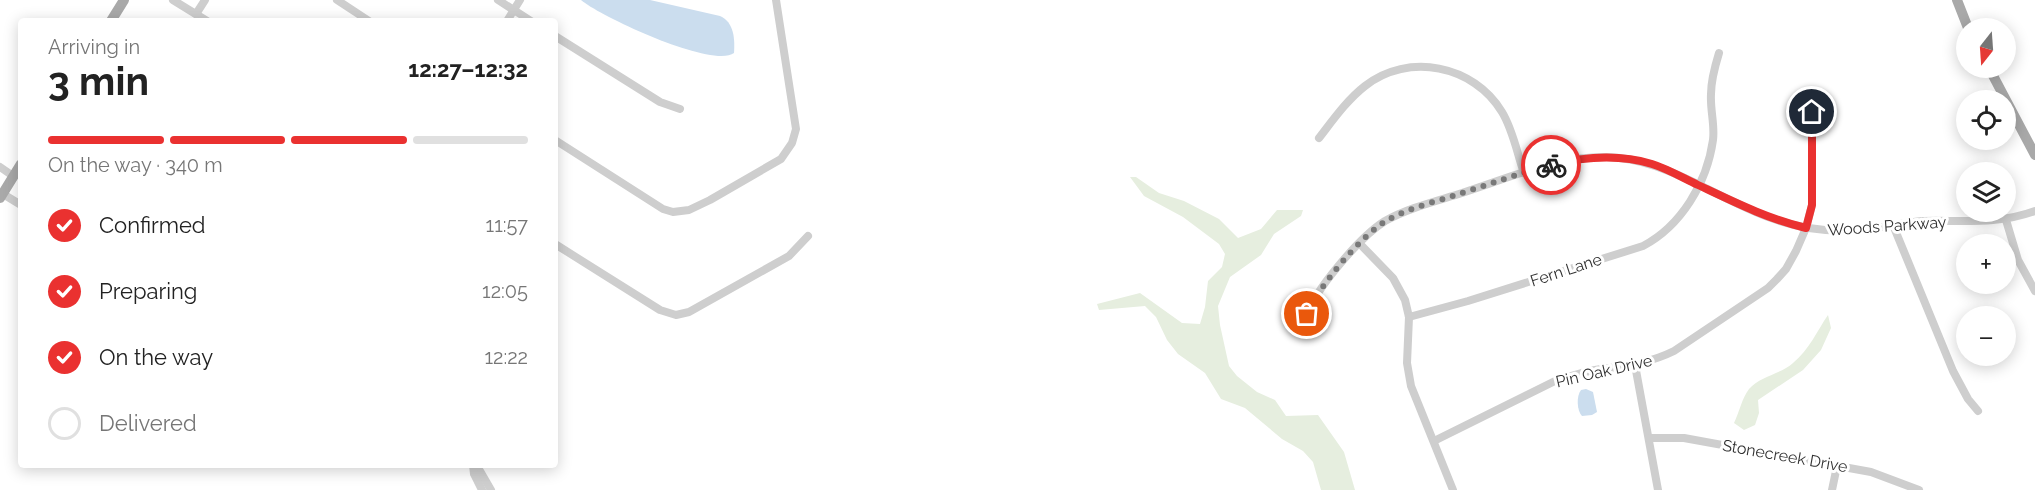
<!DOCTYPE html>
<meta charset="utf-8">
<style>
body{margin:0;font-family:Raleway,sans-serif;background:#f2f2f2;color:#222;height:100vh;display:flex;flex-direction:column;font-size:22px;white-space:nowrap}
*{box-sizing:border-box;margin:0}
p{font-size:20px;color:#767676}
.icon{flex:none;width:33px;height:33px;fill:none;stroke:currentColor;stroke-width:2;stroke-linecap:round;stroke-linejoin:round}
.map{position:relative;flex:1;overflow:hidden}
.panel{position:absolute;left:18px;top:18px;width:540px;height:450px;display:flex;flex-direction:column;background:#fff;border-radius:6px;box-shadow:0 3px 15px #0003}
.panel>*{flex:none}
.needle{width:39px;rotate:197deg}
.fabs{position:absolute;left:1956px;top:18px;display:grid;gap:12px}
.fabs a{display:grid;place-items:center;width:60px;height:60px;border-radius:50%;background:#fff;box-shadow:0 3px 15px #0003;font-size:30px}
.pin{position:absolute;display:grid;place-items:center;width:51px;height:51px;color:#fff;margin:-26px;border:3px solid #fff;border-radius:50%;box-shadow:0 2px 6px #0007}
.courier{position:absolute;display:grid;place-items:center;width:60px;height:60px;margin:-30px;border:4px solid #ea3130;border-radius:50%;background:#fff;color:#222;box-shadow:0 2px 8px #0007}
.overview em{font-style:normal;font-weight:700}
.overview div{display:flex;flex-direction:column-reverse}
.overview{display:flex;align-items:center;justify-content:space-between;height:102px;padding:0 30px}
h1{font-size:39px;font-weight:700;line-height:45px}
.bar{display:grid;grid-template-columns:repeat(4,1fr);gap:9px 6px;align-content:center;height:72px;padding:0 30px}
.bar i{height:8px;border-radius:4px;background:#e0e0e0}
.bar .on{background:#ea3130}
.bar p{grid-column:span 4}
ol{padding:0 30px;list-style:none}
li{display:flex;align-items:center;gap:18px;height:66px}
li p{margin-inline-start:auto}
li .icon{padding:6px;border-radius:50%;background:#ea3130;color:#fff;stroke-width:4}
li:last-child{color:#767676}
li i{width:33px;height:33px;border:3px solid #e0e0e0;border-radius:50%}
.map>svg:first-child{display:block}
</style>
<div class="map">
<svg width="2035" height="490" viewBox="0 0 2035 490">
<rect width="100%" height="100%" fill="#fff"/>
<g fill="#e6eedf">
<path d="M 1130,177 L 1136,177 L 1159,193 L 1184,201 L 1219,219 L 1238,238 L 1261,229 L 1277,210 L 1303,210 L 1301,216 L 1274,234 L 1261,255 L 1230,277 L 1218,306 L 1220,325 L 1229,366 L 1237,376 L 1257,392 L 1275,400 L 1286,416 L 1318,415 L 1344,452 L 1355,490 L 1321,490 L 1313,462 L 1303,451 L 1282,439 L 1245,408 L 1221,399 L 1205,373 L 1178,354 L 1167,340 L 1156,317 L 1145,306 L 1099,310 L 1097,304 L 1140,293 L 1182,323 L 1200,324 L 1205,307 L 1208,281 L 1222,267 L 1225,254 L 1219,244 L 1183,217 L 1144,196 Z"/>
<path d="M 1828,315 L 1831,328 L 1821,350 L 1803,370 L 1758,400 L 1759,413 L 1755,425 L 1744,430 L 1734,423 C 1739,413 1742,398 1749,389 C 1760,376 1781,374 1793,363 C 1809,350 1817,331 1828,315 Z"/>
</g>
<g fill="#cbddee">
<path d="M 581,0 L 650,0 L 720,16 C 734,22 735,39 734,53 C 713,69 601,17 581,0 Z"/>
<path d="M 1586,389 L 1593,392 L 1597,412 L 1592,415 L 1582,416 C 1577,411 1576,396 1581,390 Z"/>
</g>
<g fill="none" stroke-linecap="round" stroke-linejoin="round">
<g stroke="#cecece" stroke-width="8">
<path d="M 173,0 L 207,21"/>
<path d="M 337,0 L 369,21"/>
<path d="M 498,0 L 531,21"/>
<path d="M 196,14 L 205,0"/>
<path d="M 507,21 L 520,0"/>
<path d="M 555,36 L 660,102 L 680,109"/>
<path d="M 1319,138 C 1333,120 1347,100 1365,86 C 1408,52 1474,65 1502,112 C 1513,130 1517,153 1524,173"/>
<path d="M 555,140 L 663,209 L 673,212 L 689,210 L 710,200 L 781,159 L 792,143 L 796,129 L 776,0"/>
<path d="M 0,167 L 13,176"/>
<path d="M 3,194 L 21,205"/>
<path d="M 2006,220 L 2018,260 L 2035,291"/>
<path d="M 1893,225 L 1953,371 L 1968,399 L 1978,411"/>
<path d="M 555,244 L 660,310 L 676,315 L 689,312 L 789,256 L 808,236"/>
<path d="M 1360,244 L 1393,278 L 1405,300 L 1409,317 L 1407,363 L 1411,386 L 1453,490"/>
<path d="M 1409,317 L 1468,301 L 1643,246 C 1681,226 1707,183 1713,140 C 1715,125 1710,110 1711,94 C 1711,80 1715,66 1719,53"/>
<path d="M 1306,318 C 1313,291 1361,236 1385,221 C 1408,208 1437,201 1462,193 C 1512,177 1566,152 1620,158 C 1674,164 1720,200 1771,218 C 1803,230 1835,233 1869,229 C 1887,227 1905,222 1923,221 C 1963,220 1997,225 2035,211"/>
<path d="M 1635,365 L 1658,490"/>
<path d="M 1649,438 L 1684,438 L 1871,472 L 1919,490"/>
<path d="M 1434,441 L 1557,380 C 1570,377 1582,372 1595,370 C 1623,366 1648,364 1674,351 L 1768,288 L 1777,279 L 1786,269 L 1796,251 L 1806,228 L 1812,205 L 1812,112"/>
<path d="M 473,465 L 480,471 L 491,490"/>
<path d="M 473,465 L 474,474 L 482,490"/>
<path d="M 1832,490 L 1837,466"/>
</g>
<g stroke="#a9a9a9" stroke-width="10">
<path d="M 1957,0 L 1968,28"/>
<path d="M 111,21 L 124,0"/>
<path d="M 1989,68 L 2035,155"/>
<path d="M 0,198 L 21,164"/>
</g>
</g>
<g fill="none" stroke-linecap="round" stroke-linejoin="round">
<path stroke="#797979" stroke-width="6" stroke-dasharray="0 10.8" d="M 1307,314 C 1318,287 1361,236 1386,221 C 1408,208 1435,202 1459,194 C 1490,184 1520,173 1551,165"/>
<path stroke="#ea3130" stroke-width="8" d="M 1551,165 C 1583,157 1619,154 1652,164 C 1668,169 1683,178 1698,185 C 1734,202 1768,219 1806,228 L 1812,205 L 1812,112"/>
</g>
<g text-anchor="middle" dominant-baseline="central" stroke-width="6" stroke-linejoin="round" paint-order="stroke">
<g font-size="16" fill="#313131" stroke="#fff">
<text transform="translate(1887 226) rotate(-4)">Woods Parkway</text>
<text transform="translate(1566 270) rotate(-18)">Fern Lane</text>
<text transform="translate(1604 371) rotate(-13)">Pin Oak Drive</text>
<text transform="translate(1785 456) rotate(10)">Stonecreek Drive</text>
</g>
</g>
</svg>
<div class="fabs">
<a><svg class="needle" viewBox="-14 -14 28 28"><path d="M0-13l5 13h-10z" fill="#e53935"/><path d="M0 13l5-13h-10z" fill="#767676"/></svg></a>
<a><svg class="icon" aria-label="locate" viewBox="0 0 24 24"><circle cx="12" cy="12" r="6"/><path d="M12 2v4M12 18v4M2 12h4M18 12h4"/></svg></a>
<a><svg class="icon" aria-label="layers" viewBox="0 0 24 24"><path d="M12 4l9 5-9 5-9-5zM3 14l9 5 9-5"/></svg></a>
<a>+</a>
<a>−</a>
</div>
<div class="pin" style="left:1307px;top:314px;background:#ea580c"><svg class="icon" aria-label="bag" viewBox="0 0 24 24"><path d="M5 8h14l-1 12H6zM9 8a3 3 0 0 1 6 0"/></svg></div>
<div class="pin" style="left:1812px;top:112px;background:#1f2937"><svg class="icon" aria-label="home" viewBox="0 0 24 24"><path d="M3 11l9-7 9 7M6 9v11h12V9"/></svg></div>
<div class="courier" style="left:1551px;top:165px"><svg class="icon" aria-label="bike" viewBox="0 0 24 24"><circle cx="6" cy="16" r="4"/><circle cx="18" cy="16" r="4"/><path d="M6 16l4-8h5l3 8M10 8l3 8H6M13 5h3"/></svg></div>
<section class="panel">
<div class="overview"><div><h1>3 min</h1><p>Arriving in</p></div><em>12:27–12:32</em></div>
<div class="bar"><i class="on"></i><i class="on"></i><i class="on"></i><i></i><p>On the way · 340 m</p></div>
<ol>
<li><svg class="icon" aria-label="check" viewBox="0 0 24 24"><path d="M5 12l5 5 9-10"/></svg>Confirmed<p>11:57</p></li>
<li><svg class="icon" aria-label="check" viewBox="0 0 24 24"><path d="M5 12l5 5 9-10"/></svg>Preparing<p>12:05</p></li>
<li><svg class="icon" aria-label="check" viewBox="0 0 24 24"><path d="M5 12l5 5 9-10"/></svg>On the way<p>12:22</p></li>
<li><i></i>Delivered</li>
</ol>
</section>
</div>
